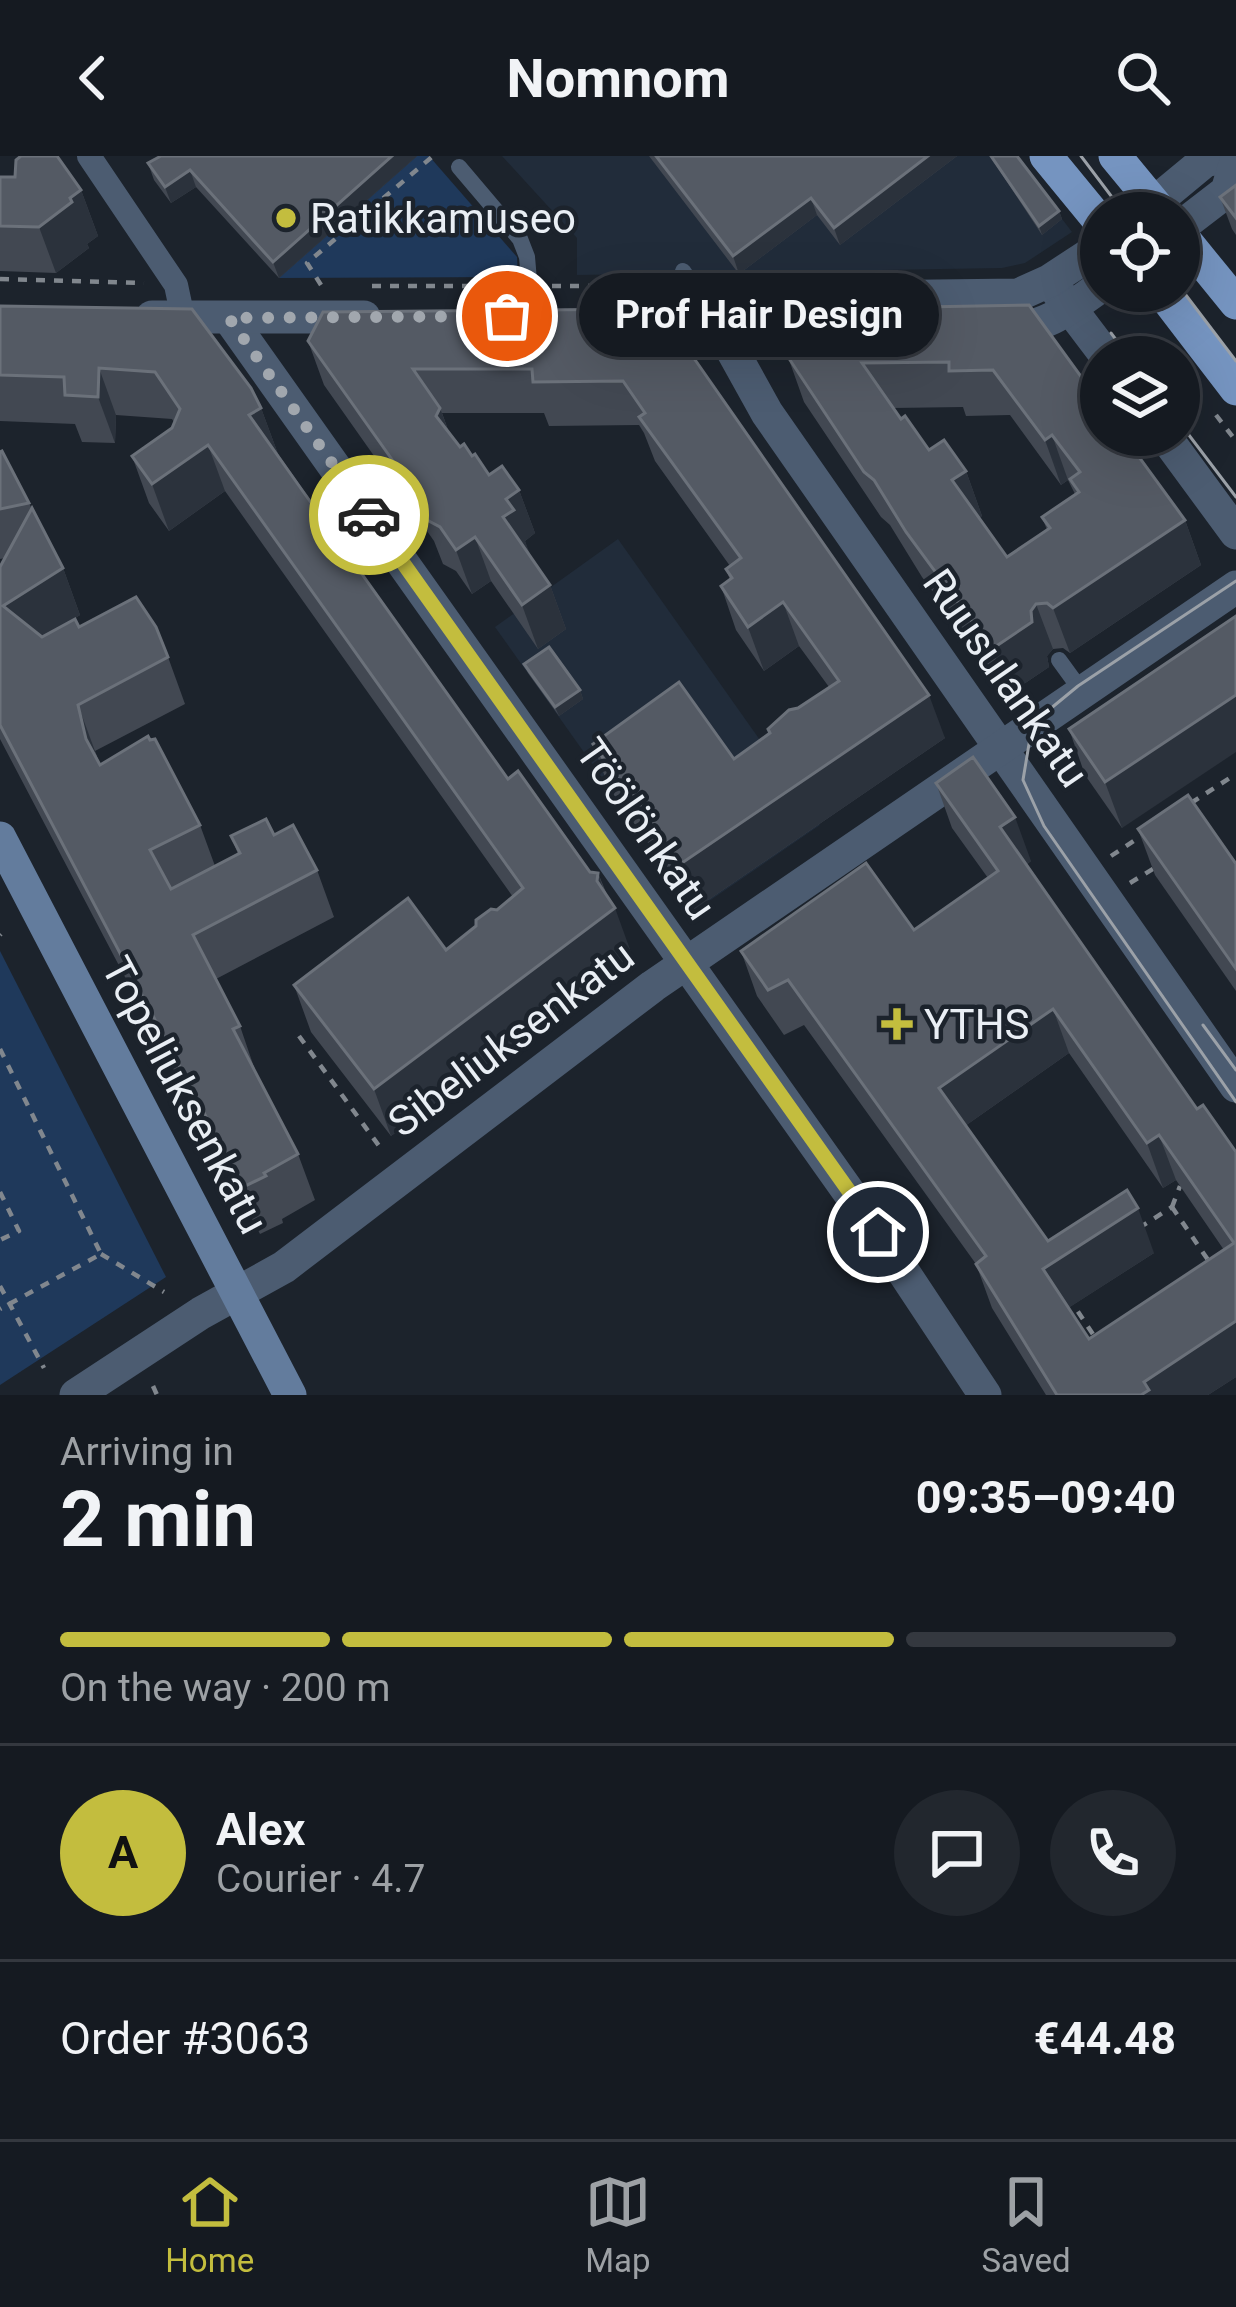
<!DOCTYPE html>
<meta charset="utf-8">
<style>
body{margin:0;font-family:Roboto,sans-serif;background:#22272e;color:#f1f3f6;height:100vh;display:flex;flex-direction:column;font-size:45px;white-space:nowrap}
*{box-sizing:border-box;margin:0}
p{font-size:39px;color:#9da1a5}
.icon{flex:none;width:66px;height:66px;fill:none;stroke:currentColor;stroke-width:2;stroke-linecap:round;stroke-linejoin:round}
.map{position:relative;height:1239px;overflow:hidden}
.details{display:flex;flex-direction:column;background:#151a21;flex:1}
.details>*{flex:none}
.buttons{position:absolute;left:1080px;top:36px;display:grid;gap:24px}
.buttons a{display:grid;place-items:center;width:120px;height:120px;border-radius:50%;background:#151a21;box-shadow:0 12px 48px #0002,0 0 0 3px #34383f;font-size:60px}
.pin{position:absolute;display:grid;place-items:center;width:102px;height:102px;color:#fff;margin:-51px;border:6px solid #fff;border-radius:50%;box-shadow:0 3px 12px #0007}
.courier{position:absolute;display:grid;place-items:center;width:120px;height:120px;margin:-60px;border:9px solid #c3bd3e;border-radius:50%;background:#fff;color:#222;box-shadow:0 3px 15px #0007}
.bubble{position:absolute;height:84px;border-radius:42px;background:#151a21;box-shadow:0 12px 48px #0002,0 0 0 3px #34383f;font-size:39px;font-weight:700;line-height:84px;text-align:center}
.summary em{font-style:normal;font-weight:700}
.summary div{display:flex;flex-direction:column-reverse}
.summary{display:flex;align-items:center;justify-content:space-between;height:204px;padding:0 60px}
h1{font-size:78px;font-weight:700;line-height:90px}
.bar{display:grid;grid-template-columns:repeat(4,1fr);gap:18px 12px;align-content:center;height:144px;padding:0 60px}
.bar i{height:15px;border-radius:9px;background:#34383f}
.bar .selected{background:#c3bd3e}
.bar p{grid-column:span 4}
.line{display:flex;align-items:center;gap:30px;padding:0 60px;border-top:3px solid #34383f}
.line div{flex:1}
.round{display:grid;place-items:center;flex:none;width:126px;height:126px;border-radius:63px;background:#22272e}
header{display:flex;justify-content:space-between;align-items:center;height:156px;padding:0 60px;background:#151a21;font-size:54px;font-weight:700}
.menu{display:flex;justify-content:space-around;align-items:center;height:168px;border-top:3px solid #34383f;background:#151a21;font-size:33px;color:#9da1a5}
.menu a{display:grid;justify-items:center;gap:6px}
.menu .selected{color:#c3bd3e}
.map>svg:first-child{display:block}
</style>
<header><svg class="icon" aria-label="back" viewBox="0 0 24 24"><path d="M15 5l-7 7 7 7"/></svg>Nomnom<svg class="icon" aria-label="search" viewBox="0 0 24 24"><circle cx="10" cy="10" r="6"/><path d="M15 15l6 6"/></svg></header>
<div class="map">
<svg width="1236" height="1239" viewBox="0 0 1236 1239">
<rect width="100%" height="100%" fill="#1c232c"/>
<g fill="#212c3a">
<path d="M 502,0 L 1014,0 L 1072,76 L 1025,107 L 1002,112 L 577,119 L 577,82 Z"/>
<path d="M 618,383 L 820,669 L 696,754 L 495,471 Z"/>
</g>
<g fill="#1f395b">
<path d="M 417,0 L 429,0 L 517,101 L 518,121 L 279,122 Z"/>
<path d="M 0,795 L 166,1121 L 0,1229 Z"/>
</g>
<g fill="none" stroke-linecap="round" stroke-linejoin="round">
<g stroke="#81878e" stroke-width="4.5" stroke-dasharray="9 9" stroke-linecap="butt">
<path d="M 0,123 L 144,127"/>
<path d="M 321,129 L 307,107 L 433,0"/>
<path d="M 372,130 L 510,130"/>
<path d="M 552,130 L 600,130"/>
<path d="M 1216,259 L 1236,285"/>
<path d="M 1050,613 L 1068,605 L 1076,590"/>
<path d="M 1067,629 L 1086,615"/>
<path d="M 1191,647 L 1236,618"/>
<path d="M 1111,700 L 1141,680"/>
<path d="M 1130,727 L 1156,711"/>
<path d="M 0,779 L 1,778"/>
<path d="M 299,880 L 382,994"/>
<path d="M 0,893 L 101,1098 L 0,1153"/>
<path d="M 0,1036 L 19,1075 L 0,1084"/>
<path d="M 1172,1051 L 1223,1126 L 1106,1198 L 1057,1124 Z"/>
<path d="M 1172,1051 L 1180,1030"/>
<path d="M 101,1098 L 164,1136"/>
<path d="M 0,1130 L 44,1212"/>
<path d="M 153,1230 L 157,1239"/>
</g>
<g stroke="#4c5c71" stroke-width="16">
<path d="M 459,11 L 520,83 L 527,101 L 532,160"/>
<path d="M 683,115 L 712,158"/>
<path d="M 1059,504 L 1083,537"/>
</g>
<path stroke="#4c5c71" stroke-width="24" d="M 89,0 L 176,129 L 183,162"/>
<g stroke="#4c5c71" stroke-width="33">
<path d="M 1054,131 L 1107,201"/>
<path d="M 712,158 L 767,257 L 1236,930"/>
<path d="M 229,162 L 877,1076 L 985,1239"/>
<path d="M 1164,279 L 1236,377"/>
<path d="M 76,1239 L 201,1157 L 284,1111 L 653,830 L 1236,431"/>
</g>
<g stroke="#4c5c71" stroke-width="33">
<path d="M 1142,57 L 1206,4 L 1236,1"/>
<path d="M 1179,72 L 1227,35 L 1236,5"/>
<path d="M 614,159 L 712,158 L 771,142 L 1018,139 L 1049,125 L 1101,91"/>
<path d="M 713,159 L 782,177 L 846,176"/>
<path d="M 152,161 L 364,161"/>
<path d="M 999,175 C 1042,174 1067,155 1101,130"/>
</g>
<path stroke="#637c9d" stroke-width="33" d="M 0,682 L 290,1239"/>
<g stroke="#7594c0" stroke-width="33">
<path d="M 1046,0 L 1101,67"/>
<path d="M 1115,0 L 1162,57"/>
<path d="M 1179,77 L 1236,147"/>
<path d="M 1161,135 L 1236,233"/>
</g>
<g stroke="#9ba1a8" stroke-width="3">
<path d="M 1081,0 L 1124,57"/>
<path d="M 1179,130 L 1236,205"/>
<path d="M 1111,177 L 1129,201"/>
<path d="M 1179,266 L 1236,341"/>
<path d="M 1236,425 L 1078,530 L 1044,558 L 1030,582 L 1023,624 L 1044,670 L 1236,946"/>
<path d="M 1203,869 L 1236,914"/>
</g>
</g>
<g fill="#424852" fill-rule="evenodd">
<path d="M 161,0 L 417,0 L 279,122 L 196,31 L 171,47 L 154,24 L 148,7 Z"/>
<path d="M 649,0 L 957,0 L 840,89 L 817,59 L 739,118 Z"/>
<path d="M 990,0 L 1017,0 L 1059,55 L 1062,63 L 1042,79 Z"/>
<path d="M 0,21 L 81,34 L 98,80 L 87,88 L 89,92 L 56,117 L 0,115 Z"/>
<path d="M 1236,29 L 1236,79 L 1232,73 L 1220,41 Z"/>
<path d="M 1029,149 L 1185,364 L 1201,409 L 1070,497 L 1063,492 L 1053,493 L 1047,500 L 1049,511 L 1009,538 L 922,421 L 890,369 L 881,361 L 804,246 L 788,201 ZM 963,251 L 966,260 L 1010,259 L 1061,329 L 1068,324 L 1075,338 L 1042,361 L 1047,374 L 1007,401 L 979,362 L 982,360 L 966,315 L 929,294 L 893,252 Z"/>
<path d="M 0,150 L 261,252 L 278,298 L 508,623 L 590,716 L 598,717 L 632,799 L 391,980 L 311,876 L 294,829 L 446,794 L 513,741 L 225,335 L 169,375 L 149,347 L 132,300 L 172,272 L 174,266 L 172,263 L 116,259 L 115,287 L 82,286 L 75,268 L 0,265 Z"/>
<path d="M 652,153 L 945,582 L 695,753 L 609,632 L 593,588 L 734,603 L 769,578 L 768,573 L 829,531 L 799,490 L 764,515 L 736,474 L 721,430 L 730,424 L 726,413 L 730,410 L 655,305 L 644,277 L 639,269 L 549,270 L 544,257 L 442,257 L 450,279 L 460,291 L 472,300 L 489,319 L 519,334 L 535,377 L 525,385 L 529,398 L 550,429 L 566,473 L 538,493 L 491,425 L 472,438 L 456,415 L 443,408 L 434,385 L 324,229 L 308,185 Z"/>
<path d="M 0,296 L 29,347 L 63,412 L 80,459 L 63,470 L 79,471 L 168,501 L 185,548 L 95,595 L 100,609 L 200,669 L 215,710 L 238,698 L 231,680 L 274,679 L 317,714 L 334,761 L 216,823 L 240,870 L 256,917 L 298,998 L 315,1044 L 282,1063 L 283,1067 L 260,1078 L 0,583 L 0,411 L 5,402 L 0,403 Z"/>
<path d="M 1236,460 L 1122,672 L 1085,619 L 1069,573 Z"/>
<path d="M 524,508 L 580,534 L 583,543 L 559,560 L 528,517 Z"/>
<path d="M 936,627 L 1031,705 L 1026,709 L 1197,953 L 1236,996 L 1236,1221 L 1208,1239 L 1046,1239 L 992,1152 L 976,1108 L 804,869 L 784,879 L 757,840 L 741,795 L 914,774 L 988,722 L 952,672 ZM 1069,897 L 1163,1032 L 1176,1024 L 1224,1094 L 1089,1183 L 1068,1152 L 1154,1097 L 1048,1085 L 965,970 Z"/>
<path d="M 1138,673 L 1236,708 L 1236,835 L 1155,719 Z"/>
</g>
<g fill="#2b323c">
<path d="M 392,0 L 417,0 L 279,122 L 273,106 Z"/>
<path d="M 928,0 L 957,0 L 840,89 L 834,72 Z"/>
<path d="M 190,14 L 196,31 L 171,47 L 165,31 Z"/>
<path d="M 81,34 L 98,80 L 87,88 L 89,92 L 56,117 L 39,71 Z"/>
<path d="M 811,42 L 817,59 L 739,118 L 733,100 Z"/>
<path d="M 1059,55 L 1062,63 L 1042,79 L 1039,70 Z"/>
<path d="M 99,212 L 116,259 L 115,287 L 98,241 Z"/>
<path d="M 261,252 L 278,298 L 249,259 Z"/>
<path d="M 440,252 L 456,296 L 436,260 Z"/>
<path d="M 1052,279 L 1068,324 L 1061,329 L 1045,284 Z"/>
<path d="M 208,289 L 225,335 L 169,375 L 152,328 Z"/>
<path d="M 966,315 L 982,360 L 969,369 L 952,324 Z"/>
<path d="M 519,334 L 535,377 L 525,385 L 530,398 L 519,405 L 503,361 L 506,343 Z"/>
<path d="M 1185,364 L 1201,409 L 1070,497 L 1053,452 Z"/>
<path d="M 475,381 L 491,425 L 472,438 L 456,394 Z"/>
<path d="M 63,412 L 80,459 L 20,497 L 3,450 Z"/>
<path d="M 550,429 L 566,473 L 538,493 L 522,449 Z"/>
<path d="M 783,446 L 799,490 L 764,515 L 748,471 Z"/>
<path d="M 1036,448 L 1053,493 L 1047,500 L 1049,511 L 1009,538 L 992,493 Z"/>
<path d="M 580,534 L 583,543 L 559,560 L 555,551 Z"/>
<path d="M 929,539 L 945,582 L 695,753 L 679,709 Z"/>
<path d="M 1236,539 L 1236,596 L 1122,672 L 1105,626 Z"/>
<path d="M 78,549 L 95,595 L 103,630 L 86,583 Z"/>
<path d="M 1015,661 L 1031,705 L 1016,716 L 1000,671 Z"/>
<path d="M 598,717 L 611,755 L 615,752 L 632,799 L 391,980 L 374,933 L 597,725 Z"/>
<path d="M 1053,853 L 1069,897 L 955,977 L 939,932 Z"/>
<path d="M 1159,979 L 1176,1024 L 1163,1032 L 1147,987 Z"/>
<path d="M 1138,1052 L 1154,1097 L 1059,1158 L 1043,1113 Z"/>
<path d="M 1236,1165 L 1236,1221 L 1208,1239 L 1141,1239 L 1144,1226 Z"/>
</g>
<g fill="#545a64" stroke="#6b717a" stroke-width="3" fill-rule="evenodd">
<path d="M 21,0 L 57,0 L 81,34 L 70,42 L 72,46 L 39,71 L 0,70 L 0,21 L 15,21 L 16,4 Z"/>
<path d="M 161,0 L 392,0 L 273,106 L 190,14 L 165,31 L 148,7 Z"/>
<path d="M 656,0 L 928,0 L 834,72 L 811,42 L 733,100 Z"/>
<path d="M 991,0 L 1017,0 L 1059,55 L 1039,70 Z"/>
<path d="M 1236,29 L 1236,62 L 1220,41 Z"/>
<path d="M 1029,149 L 1101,248 L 1101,279 L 1123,279 L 1185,364 L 1053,452 L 1047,447 L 1036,448 L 1031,455 L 1032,466 L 992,493 L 906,376 L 874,324 L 864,316 L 788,201 L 812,153 ZM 949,206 L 949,215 L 993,214 L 1045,284 L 1052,279 L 1080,316 L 1070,323 L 1079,336 L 1042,361 L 1050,372 L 1007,401 L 952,324 L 966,315 L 944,284 L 929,294 L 905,260 L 901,263 L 862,207 Z"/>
<path d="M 0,150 L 192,153 L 251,232 L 261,252 L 249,259 L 302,334 L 508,623 L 518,615 L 590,716 L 598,717 L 597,725 L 615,752 L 374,933 L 294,829 L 408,742 L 446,794 L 476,770 L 476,764 L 491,753 L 497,754 L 523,732 L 208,289 L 152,328 L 132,300 L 172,272 L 180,253 L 155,216 L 99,212 L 98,241 L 65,239 L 64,221 L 0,219 Z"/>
<path d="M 652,153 L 670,168 L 929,539 L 679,709 L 593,588 L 679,526 L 734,603 L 770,577 L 768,573 L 789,554 L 798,552 L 839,525 L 783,446 L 748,471 L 721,430 L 732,422 L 726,413 L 741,402 L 639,261 L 645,257 L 623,225 L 533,226 L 532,213 L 413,213 L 440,252 L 436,260 L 460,291 L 464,288 L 472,300 L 475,298 L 489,319 L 502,310 L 519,334 L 506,343 L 514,354 L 503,361 L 550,429 L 522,449 L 475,381 L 456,394 L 440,371 L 427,364 L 427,353 L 308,185 L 323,156 Z"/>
<path d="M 2,295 L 29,347 L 0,353 L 0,296 Z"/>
<path d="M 32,352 L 63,412 L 3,450 L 42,481 L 75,463 L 79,471 L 136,441 L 156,471 L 168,501 L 78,549 L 86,583 L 100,609 L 148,580 L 150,584 L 155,583 L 200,669 L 150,694 L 171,733 L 240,697 L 231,680 L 266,663 L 274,679 L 293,669 L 317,714 L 193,779 L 240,870 L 233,873 L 298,998 L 264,1017 L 266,1020 L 243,1031 L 0,569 L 0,411 Z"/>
<path d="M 1236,460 L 1236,539 L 1105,626 L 1069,573 Z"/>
<path d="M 549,491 L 580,534 L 555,551 L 524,508 Z"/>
<path d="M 973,601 L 1015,661 L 1000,671 L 1197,953 L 1203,949 L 1236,996 L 1236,1165 L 1144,1226 L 1149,1234 L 1141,1239 L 1057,1239 L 976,1108 L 986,1100 L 788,824 L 768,834 L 741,795 L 866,707 L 914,774 L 998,715 L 936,627 ZM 1053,853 L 1147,987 L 1159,979 L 1234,1087 L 1089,1183 L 1043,1113 L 1138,1052 L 1127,1034 L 1048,1085 L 939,932 Z"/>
<path d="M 1188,639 L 1236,708 L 1236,813 L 1138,673 Z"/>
</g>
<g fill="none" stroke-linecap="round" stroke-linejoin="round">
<path stroke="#a1a7ae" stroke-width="12" stroke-dasharray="0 21.6" d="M 369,359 L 229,162 L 507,160"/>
<path stroke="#c3bd3e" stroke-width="15" d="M 369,359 L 878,1076"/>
</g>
<g fill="#c3bd3e" stroke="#1c232c" stroke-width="4.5">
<circle cx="286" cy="62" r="12"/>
<path d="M891 850h12v12h12v12h-12v12h-12v-12h-12v-12h12z"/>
</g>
<g text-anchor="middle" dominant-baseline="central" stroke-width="9" stroke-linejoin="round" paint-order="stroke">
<g font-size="42" fill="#e9eef4" stroke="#1c232c" text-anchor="start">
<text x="310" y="62">Ratikkamuseo</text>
<text x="924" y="868">YTHS</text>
</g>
<g font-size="42" fill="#e9eef4" stroke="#1c232c">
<text transform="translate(1006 522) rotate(55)">Ruusulankatu</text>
<text transform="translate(646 673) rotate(55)">Töölönkatu</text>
<text transform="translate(511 883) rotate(-37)">Sibeliuksenkatu</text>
<text transform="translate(185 939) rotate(62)">Topeliuksenkatu</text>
</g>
</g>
</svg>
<div class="buttons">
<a><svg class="icon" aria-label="locate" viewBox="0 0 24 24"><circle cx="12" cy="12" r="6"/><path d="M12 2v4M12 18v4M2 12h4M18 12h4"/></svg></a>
<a><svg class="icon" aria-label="layers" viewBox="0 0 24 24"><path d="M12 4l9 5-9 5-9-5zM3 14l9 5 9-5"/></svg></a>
</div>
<div class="pin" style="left:507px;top:160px;background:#ea580c"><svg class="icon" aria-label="bag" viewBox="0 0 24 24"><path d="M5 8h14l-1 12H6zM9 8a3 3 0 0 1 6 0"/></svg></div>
<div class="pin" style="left:878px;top:1076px;background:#1f2937"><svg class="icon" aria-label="home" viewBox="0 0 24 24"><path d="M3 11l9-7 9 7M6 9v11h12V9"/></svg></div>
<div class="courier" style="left:369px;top:359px"><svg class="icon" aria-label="car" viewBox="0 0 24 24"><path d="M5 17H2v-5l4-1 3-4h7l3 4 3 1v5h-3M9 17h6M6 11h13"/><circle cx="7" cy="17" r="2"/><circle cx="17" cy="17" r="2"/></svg></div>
<div class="bubble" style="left:579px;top:117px;width:360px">Prof Hair Design</div>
</div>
<section class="details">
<div class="summary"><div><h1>2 min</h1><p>Arriving in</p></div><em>09:35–09:40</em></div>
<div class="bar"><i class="selected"></i><i class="selected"></i><i class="selected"></i><i></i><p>On the way · 200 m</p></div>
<div class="line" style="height:216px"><b class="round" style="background:#c3bd3e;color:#111">A</b><div><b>Alex</b><p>Courier · 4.7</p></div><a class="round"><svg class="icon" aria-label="chat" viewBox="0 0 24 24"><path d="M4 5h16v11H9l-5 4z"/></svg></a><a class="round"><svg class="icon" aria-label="phone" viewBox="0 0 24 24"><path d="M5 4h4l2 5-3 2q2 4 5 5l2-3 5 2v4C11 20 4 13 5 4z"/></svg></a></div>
<div class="line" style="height:156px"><div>Order #3063</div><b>€44.48</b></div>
</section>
<nav class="menu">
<a class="selected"><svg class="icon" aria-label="home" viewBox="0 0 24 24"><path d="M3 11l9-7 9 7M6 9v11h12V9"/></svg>Home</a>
<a><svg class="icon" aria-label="map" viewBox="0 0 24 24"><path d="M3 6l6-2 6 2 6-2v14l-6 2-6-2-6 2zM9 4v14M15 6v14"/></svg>Map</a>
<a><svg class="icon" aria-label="saved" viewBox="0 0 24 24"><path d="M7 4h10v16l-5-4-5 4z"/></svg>Saved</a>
</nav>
